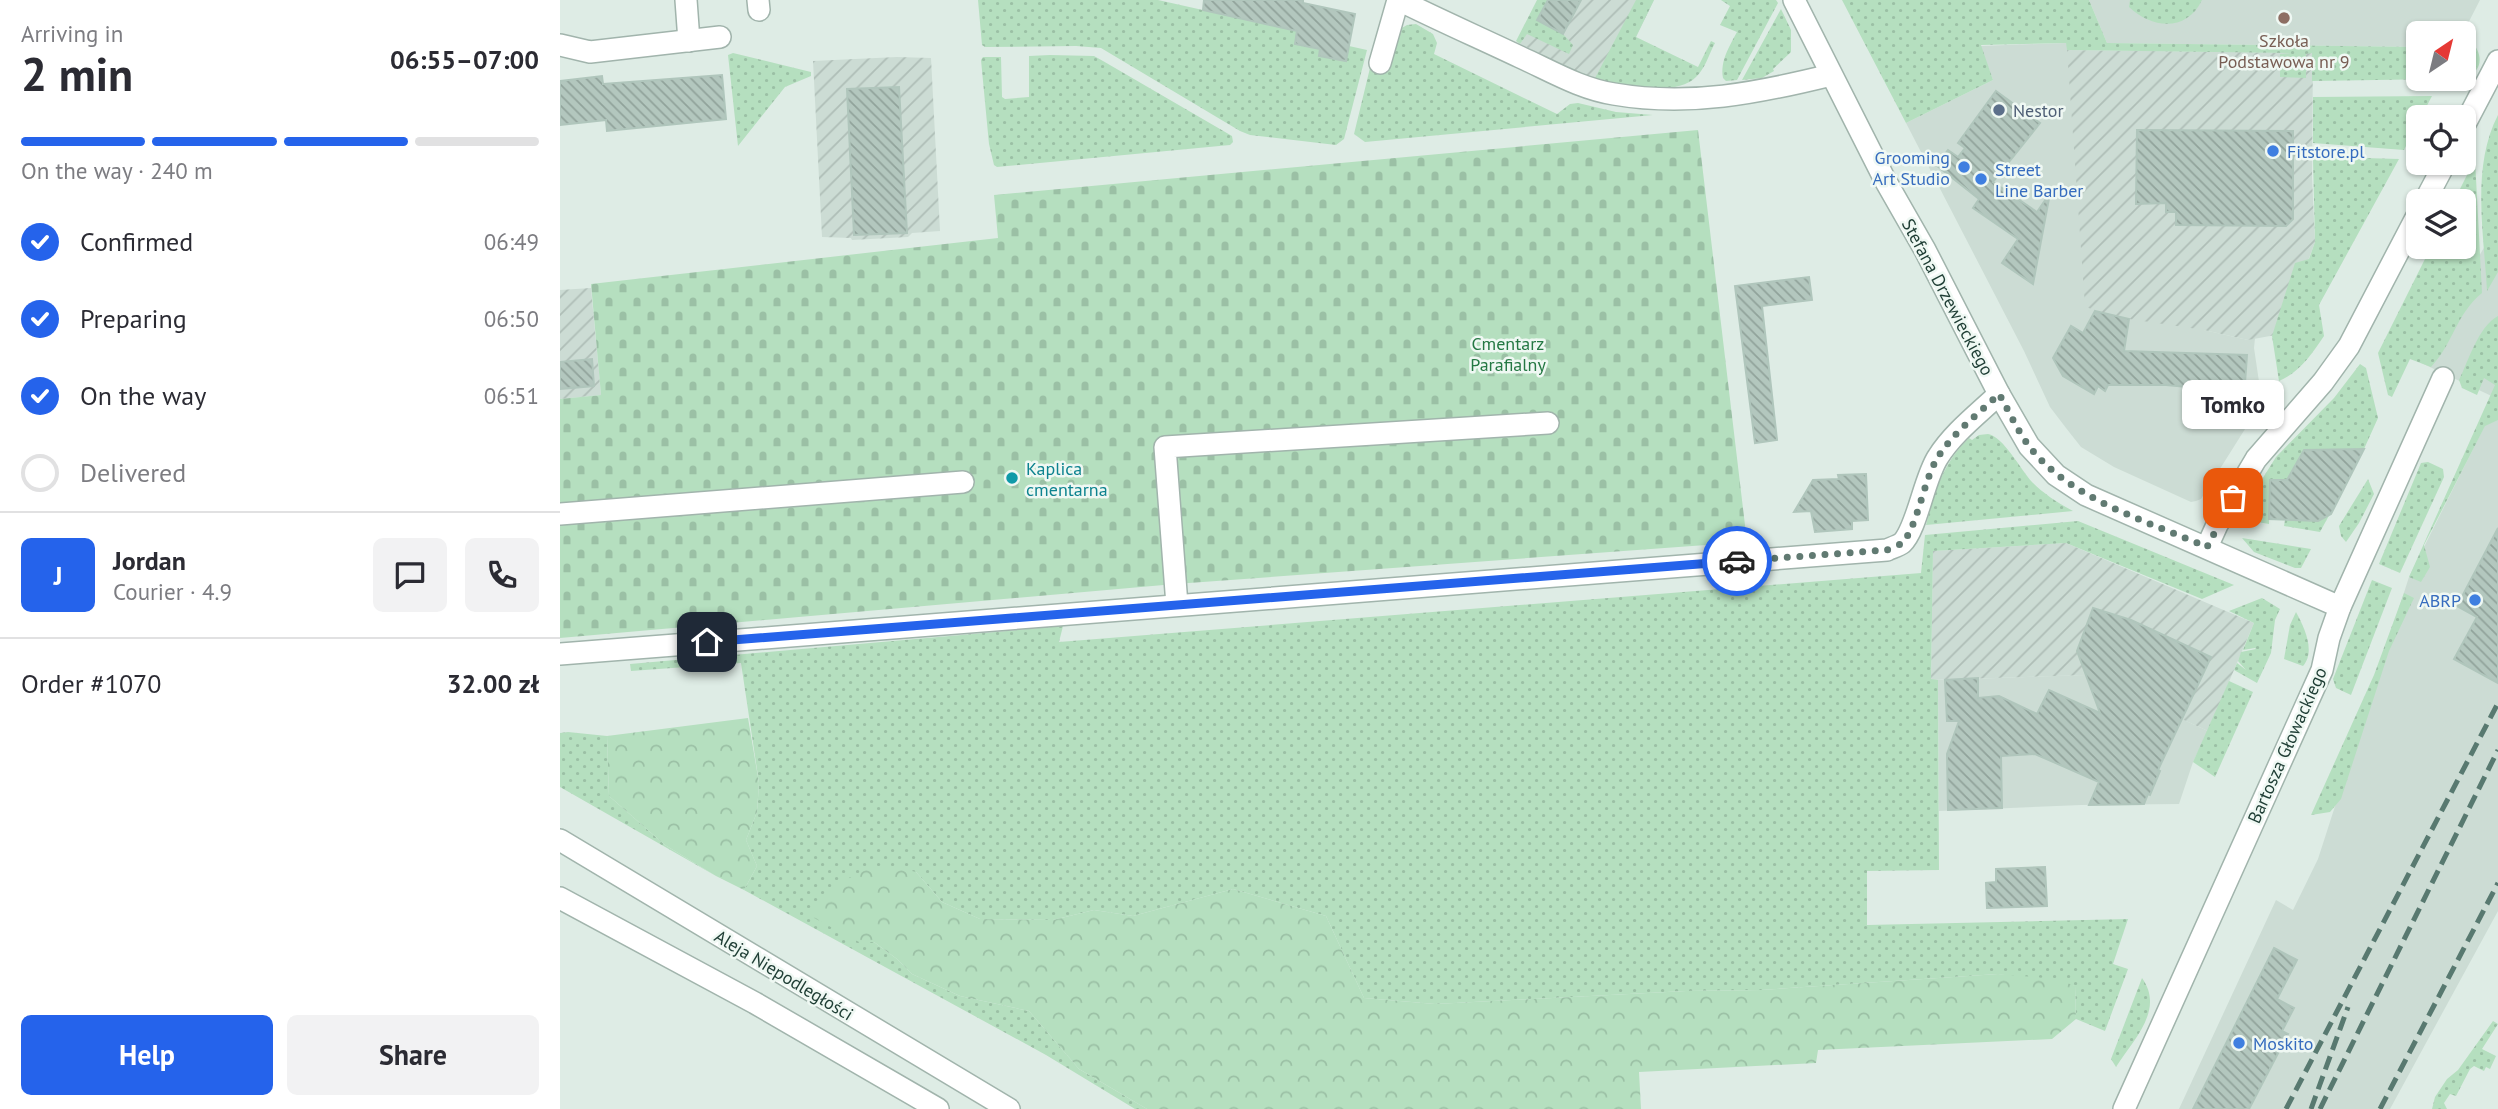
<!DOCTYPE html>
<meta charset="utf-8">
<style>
body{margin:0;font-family:"PT Sans",sans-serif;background:#f2f2f3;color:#2b2b33;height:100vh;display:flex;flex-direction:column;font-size:26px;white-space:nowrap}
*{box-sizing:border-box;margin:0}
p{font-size:23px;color:#7c7c81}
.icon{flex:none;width:38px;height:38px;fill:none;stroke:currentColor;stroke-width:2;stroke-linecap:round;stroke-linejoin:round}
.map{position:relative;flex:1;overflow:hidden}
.side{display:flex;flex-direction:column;background:#fff;width:560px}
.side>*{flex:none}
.needle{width:46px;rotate:35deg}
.buttons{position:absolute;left:1846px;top:21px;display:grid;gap:14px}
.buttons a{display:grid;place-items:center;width:70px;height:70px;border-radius:10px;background:#fff;box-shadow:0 2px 5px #0004;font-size:35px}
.pin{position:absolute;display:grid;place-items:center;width:60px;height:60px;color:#fff;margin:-30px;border-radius:14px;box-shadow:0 4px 10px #0006}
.courier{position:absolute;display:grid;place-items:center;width:70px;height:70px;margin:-35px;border:5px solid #2563eb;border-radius:50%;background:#fff;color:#222;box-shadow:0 2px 9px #0007}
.bubble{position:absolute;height:49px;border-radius:10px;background:#fff;box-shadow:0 2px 5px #0004;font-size:23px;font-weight:800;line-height:49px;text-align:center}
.overview em{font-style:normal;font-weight:800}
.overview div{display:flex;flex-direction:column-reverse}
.overview{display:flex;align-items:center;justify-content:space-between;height:119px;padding:0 21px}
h1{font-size:46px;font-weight:800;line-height:52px}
.bar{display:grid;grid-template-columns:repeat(4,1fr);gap:10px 7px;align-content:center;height:84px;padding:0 21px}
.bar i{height:9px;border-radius:5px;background:#e1e1e2}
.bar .on{background:#2563eb}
.bar p{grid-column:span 4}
.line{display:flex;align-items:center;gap:18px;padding:0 21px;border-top:2px solid #e1e1e2}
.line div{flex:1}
.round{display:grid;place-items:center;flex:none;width:74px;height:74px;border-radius:10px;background:#f2f2f3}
ol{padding:0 21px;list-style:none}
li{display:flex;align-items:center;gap:21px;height:77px}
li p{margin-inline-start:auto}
li .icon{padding:7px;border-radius:50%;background:#2563eb;color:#fff;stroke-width:4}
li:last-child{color:#7c7c81}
li i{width:38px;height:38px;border:4px solid #e1e1e2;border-radius:50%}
.cta{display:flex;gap:14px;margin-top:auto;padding:14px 21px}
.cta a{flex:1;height:80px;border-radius:10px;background:#2563eb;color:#fff;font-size:28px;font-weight:800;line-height:80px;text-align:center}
.cta a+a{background:#f2f2f3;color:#2b2b33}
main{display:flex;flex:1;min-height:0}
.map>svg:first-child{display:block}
</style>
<main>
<section class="side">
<div class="overview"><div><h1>2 min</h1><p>Arriving in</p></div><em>06:55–07:00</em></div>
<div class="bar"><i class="on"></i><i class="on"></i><i class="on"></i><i></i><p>On the way · 240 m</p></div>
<ol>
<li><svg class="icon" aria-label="check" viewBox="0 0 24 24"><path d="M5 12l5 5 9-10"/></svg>Confirmed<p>06:49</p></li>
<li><svg class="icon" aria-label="check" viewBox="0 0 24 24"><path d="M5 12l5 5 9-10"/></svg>Preparing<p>06:50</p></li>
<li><svg class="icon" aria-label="check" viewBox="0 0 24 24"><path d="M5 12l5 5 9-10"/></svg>On the way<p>06:51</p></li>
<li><i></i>Delivered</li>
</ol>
<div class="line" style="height:126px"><b class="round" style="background:#2563eb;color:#fff">J</b><div><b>Jordan</b><p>Courier · 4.9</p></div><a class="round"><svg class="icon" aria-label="chat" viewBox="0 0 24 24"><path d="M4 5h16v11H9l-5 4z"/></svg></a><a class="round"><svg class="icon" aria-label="phone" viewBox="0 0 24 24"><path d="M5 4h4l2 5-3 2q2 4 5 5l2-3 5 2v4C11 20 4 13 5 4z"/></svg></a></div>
<div class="line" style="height:91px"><div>Order #1070</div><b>32.00 zł</b></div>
<div class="cta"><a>Help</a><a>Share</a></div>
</section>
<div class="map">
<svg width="1938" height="1109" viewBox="0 0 1938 1109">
<defs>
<pattern id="industrial-furrows" width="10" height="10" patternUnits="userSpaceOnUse" patternTransform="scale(1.75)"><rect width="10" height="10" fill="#ccdcd4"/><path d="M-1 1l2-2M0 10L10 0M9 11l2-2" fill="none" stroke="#afbeb7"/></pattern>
<pattern id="grass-dots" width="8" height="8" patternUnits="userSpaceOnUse" patternTransform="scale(1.75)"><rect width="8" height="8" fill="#b5dfbf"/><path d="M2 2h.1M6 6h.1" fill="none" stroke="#9bc0a5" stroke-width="1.8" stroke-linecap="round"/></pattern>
<pattern id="forest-crowns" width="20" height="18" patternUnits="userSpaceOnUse" patternTransform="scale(1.75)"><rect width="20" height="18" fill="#b5dfbf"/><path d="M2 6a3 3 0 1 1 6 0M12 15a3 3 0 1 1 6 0" fill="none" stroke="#9bc0a5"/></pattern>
<pattern id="cemetery-stones" width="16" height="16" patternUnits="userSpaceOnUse" patternTransform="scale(1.75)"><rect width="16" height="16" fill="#b5dfbf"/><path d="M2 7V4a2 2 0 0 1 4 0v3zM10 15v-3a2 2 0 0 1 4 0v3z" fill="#9bc0a5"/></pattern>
<pattern id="building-back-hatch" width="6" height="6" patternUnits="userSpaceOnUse" patternTransform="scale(1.75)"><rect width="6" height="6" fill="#b3c7be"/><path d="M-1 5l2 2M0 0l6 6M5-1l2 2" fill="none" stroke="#91a39b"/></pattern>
</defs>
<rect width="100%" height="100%" fill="#deece5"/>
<g fill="#ccdcd4">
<path d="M 1529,0 L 1920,0 L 1903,33 L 1858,33 L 1858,47 L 1547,43 Z"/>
<path d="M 1506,43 L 1644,330 L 1688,340 L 1695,338 L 1694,348 L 1702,402 L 1641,499 L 1636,501 L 1631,502 L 1554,467 L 1521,447 L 1506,428 L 1490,407 L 1464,351 L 1346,123 L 1433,80 L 1420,46 Z"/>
<path d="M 1938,224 L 1938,911 L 1830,1109 L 1619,1109 L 1716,900 L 1733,910 L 1758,859 L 1849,577 L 1938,399 L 1857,361 Z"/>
<path d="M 1525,675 L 1648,731 L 1633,762 L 1619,804 L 1521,805 L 1379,811 L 1378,680 Z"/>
</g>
<g fill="url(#industrial-furrows)">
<path d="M 988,0 L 1094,0 L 1076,37 L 1034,80 L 960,44 Z"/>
<path d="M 1507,50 L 1753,53 L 1752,177 L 1755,242 L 1721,334 L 1688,340 L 1644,330 L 1569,319 L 1535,311 L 1525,306 Z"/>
<path d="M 337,57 L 371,58 L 380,231 L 352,233 L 348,237 L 292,240 L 291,238 L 262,237 L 253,61 Z"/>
<path d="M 31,288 L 41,395 L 0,399 L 0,290 Z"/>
<path d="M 1506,543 L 1694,623 L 1648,731 L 1525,675 L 1371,680 L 1373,551 Z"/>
</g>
<g fill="url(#grass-dots)">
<path d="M 418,0 L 598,0 L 737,31 L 735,44 L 760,49 L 759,56 L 786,61 L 789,46 L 807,50 L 784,139 L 776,145 L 690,135 L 680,131 L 541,48 L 516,46 L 425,47 L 422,45 Z"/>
<path d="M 977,0 L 988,0 L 977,20 L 1003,34 L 1013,45 L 1009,54 L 967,34 L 960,44 L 956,41 Z"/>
<path d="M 1076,0 L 1094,0 L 1076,37 L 1138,67 L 1151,41 L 1155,43 C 1149,54 1145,69 1136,77 C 1116,98 1060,84 1034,80 Z"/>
<path d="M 1161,0 L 1216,0 L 1218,3 L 1177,80 L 1166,81 L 1163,78 C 1160,61 1169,47 1177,32 L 1160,25 L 1170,6 Z"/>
<path d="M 1282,0 L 1529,0 L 1547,43 L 1858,47 L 1858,79 L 1881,79 L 1752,81 L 1752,53 L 1746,54 L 1746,78 L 1720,77 L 1720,54 L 1732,53 L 1507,50 L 1506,43 L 1421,45 L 1433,80 L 1346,123 Z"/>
<path d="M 1570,0 L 1642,0 C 1627,32 1592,29 1569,7 Z"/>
<path d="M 1221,9 L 1231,30 L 1231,52 L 1213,69 L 1214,71 L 1202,78 L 1182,80 Z"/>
<path d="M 856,24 L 873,34 L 877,43 L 874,54 L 997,114 L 1010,104 L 1018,103 L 1056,112 L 1093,115 L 805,142 L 794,134 L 810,68 L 826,71 L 840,29 L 847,25 Z"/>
<path d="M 1911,41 C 1924,55 1923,72 1904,78 L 1904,54 Z"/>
<path d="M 173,53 L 251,72 L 251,76 L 225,87 L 178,146 L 168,55 Z"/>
<path d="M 490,55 L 534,56 L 543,61 L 672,136 L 673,142 L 670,145 L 437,167 L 434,165 L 429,144 L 421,60 L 423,57 L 441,57 L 442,97 L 445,99 L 469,97 L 469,56 Z"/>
<path d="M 1872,96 L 1861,117 L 1858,117 L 1858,122 L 1844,150 L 1753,143 L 1753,97 Z"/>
<path d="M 1938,115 L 1938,272 L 1927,291 C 1924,234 1911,167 1938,115 Z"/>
<path d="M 1804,158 L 1839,159 L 1759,305 L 1764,336 C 1751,355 1740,372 1719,381 L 1712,336 L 1735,263 L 1749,259 L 1755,242 L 1753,159 Z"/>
<path d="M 1915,159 L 1922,293 C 1896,314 1893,344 1871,367 L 1850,359 L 1832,397 L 1828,395 L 1818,353 L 1871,247 L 1904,247 L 1904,201 L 1894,201 Z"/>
<path d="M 1938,316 L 1938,420 L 1925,426 L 1864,545 L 1870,567 L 1861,582 L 1849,577 L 1935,385 L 1924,378 L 1917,395 L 1902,388 L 1899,380 C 1909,360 1918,327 1938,316 Z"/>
<path d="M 1800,364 L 1806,368 L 1818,418 L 1804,449 L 1727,480 L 1710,481 L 1709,524 L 1692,521 L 1683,513 L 1684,508 L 1716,457 L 1774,398 Z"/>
<path d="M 1428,434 C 1443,436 1461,470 1472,482 C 1484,494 1498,503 1513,511 L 1366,525 C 1375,491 1383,463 1409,438 L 1412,440 L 1419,435 Z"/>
<path d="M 1868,462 L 1883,469 L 1884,477 L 1840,573 L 1819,564 L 1861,463 Z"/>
<path d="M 1808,479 L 1814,494 L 1799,523 L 1786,542 L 1781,536 L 1779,526 Z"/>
<path d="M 1772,510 L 1760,532 L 1724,526 L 1725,520 C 1742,520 1760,525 1772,510 Z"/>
<path d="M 1518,521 L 1674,585 L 1642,599 L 1506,543 L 1373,551 L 1371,679 L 1378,680 L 1379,870 L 1307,871 L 1307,925 L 1568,919 L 1553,964 L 1568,969 L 1545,1031 L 1516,1019 L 1515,986 L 1438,974 L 1201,990 L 1126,991 L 875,1004 L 804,998 L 766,916 L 673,889 L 573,916 L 534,910 L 493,920 L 420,919 L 382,902 L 356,872 L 299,941 L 314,942 L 337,959 L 352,974 L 400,996 L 469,1011 L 519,1069 L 587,1109 L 575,1109 L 486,1055 L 184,890 L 197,866 L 186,840 L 197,812 L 199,783 L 181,663 L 71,671 L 70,664 L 503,626 L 499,642 L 1361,573 L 1365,535 Z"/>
<path d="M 1682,538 L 1751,549 L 1741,568 L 1735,568 L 1694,552 Z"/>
<path d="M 1812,580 L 1832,588 L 1791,695 L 1776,688 L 1773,679 Z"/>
<path d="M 1844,593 L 1854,598 L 1829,651 L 1781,799 L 1770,812 L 1751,815 L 1814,675 Z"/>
<path d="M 1702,598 L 1720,609 L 1715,620 L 1711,653 L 1697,683 L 1674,670 L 1677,663 L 1686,670 L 1678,661 L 1681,652 L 1696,649 L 1695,648 L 1683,650 L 1694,623 L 1669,611 Z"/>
<path d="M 1736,612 C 1744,627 1756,651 1743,666 L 1724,659 L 1730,625 Z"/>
<path d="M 1669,681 L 1693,692 L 1655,777 L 1633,762 Z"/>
<path d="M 8,732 L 47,736 L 49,796 L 105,845 L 156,876 L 0,787 L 0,733 Z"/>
<path d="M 1582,978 C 1605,1010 1573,1040 1556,1067 L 1551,1059 Z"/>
<path d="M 1933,1021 L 1938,1024 L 1922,1049 L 1936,1056 L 1930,1069 L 1926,1067 L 1924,1071 L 1914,1066 L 1910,1069 L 1896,1096 L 1890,1094 L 1884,1103 L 1887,1109 L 1872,1109 L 1875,1097 L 1887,1079 L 1898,1070 Z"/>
</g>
<g fill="url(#forest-crowns)">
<path d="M 188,718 L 199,783 L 197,812 L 186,840 L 197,866 L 184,890 L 156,876 L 105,845 L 49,796 L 47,736 Z"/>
<path d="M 311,867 L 336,867 L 356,872 L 382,902 L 420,919 L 493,920 L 534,910 L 573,916 L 673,889 L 766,916 L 804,998 L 875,1004 L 1126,991 L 1201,990 L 1438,974 L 1497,979 L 1515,986 L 1516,1019 L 1492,1039 L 1258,1050 L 1256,1063 L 1079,1072 L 1081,1109 L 587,1109 L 519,1069 L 469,1011 L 400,996 L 352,974 L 337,959 L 314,942 L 299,942 L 254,918 L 251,908 L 268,889 Z"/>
</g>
<path fill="url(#cemetery-stones)" d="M 1138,130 L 1187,542 L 615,584 L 0,638 L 0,399 L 41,395 L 31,284 L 438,238 L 434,195 Z"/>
<g fill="url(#building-back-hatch)" stroke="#b0c6bc" stroke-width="2">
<path d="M 644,0 L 743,0 L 743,3 L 795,14 L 786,61 L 759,56 L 760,49 L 735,44 L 737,31 L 643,10 Z"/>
<path d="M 988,0 L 1021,0 L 1003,34 L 977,20 Z"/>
<path d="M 162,75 L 166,119 L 47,131 L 46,120 L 0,125 L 0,81 L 42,76 L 43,84 Z"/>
<path d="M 339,87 L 347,233 L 294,235 L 287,89 Z"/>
<path d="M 1436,91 L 1480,123 L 1433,182 L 1477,212 L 1490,193 L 1473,284 L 1442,263 L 1458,239 L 1413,208 L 1419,199 L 1376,165 L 1388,150 L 1398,157 L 1405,148 L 1398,143 Z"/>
<path d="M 1577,130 L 1733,131 L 1733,219 L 1726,226 L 1616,225 L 1616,212 L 1606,212 L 1606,203 L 1576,204 Z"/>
<path d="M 1249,277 L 1252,300 L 1202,306 L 1217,440 L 1195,443 L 1175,286 Z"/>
<path d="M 1535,311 L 1569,319 L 1564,351 L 1687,355 L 1684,397 L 1675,405 L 1648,404 L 1649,389 L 1606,385 L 1548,385 L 1545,391 L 1538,386 L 1534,394 L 1503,376 L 1493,358 L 1511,326 L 1523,333 Z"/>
<path d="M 32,359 L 34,386 L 0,389 L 0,362 Z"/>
<path d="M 1804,449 L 1771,514 L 1758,521 L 1709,519 L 1710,480 L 1727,480 L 1744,450 Z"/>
<path d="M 1306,474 L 1308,520 L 1292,521 L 1292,529 L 1255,532 L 1251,511 L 1234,512 L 1253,480 L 1279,479 L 1278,475 Z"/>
<path d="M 1938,528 L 1938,683 L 1894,659 L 1917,617 L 1897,606 Z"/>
<path d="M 1533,608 L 1571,620 L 1651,657 L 1598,770 L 1600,771 L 1590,795 L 1588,794 L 1584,804 L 1529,805 L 1539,782 L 1475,754 L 1441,756 L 1442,808 L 1388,810 L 1387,754 L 1399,721 L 1387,721 L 1385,680 L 1418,678 L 1418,698 L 1439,696 L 1477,714 L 1489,690 L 1540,713 L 1517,651 Z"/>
<path d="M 1485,867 L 1487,906 L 1427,908 L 1426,883 L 1436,882 L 1436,869 Z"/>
<path d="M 1714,948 L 1737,960 L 1717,999 L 1734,1008 L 1722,1031 L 1728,1034 L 1689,1109 L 1633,1109 Z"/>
</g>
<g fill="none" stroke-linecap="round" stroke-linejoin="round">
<g stroke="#a1b4ac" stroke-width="24">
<g id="pedestrian">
<path d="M 0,514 L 403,482"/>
<path d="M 617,605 L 605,447 L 988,423"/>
</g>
</g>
<g stroke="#a1b4ac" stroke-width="24">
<g id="minor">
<path d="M 126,0 L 129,41"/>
<path d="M 198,0 L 199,10"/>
<path d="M 839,0 C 879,20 920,38 960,57 C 991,71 1021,89 1054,94 C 1129,107 1198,93 1271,75"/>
<path d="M 1234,0 L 1325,180 L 1365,250 L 1439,394 L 1469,446 L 1496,475 L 1526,495 L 1780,607"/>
<path d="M 0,45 L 30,52 L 160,37"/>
<path d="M 820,63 L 838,0"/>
<path d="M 1904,126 L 1938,61"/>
<path d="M 1865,201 L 1885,163"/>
<path d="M 1647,547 L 1657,525 L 1696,459 L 1763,382 L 1789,346 L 1858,214"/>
<path d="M 0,654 L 1327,550 C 1331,548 1338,546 1342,543 C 1357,529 1364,478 1378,457 C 1393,433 1418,414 1439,394"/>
<path d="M 1564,1109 L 1762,670 L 1769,638 L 1780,607 L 1883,378"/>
</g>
</g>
<g stroke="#a1b4ac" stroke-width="24">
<g id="tertiary">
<path d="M 0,840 L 449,1109"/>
<path d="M 0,898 L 195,1003 L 378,1109"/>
</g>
</g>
<use href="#pedestrian" stroke="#fff" stroke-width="21"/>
<use href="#minor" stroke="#fff" stroke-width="21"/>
<use href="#tertiary" stroke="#fff" stroke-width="21"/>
<g stroke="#587970" stroke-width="5" stroke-dasharray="14 7" stroke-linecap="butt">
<path d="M 1726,1109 L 1938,703"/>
<path d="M 1751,1109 L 1788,1007"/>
<path d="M 1760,1109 L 1938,750"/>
<path d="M 1820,1109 L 1938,883"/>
</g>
</g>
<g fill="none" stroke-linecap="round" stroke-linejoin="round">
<path stroke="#617a72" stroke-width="7" stroke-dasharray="0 12.6" d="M 1177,561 L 1327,550 C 1331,548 1338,546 1342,543 C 1357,529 1364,478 1378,457 C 1393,433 1418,414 1439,394 C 1449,411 1457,430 1469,446 C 1509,499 1587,521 1647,547 L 1673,498"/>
<path stroke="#2563eb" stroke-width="9" d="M 147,642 L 1177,561"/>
</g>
<circle fill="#8d6e63" stroke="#eff8f3" stroke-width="2.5" cx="1724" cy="18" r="7"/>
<circle fill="#5c6f8a" stroke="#eff8f3" stroke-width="2.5" cx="1439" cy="110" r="7"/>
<g fill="#3f7fe0" stroke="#eff8f3" stroke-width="2.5">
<circle cx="1713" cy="151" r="7"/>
<circle cx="1404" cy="167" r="7"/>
<circle cx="1421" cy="179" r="7"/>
<circle cx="1915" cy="600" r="7"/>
<circle cx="1679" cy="1043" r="7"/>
</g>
<circle fill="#0f9aa8" stroke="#eff8f3" stroke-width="2.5" cx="452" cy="478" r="7"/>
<g text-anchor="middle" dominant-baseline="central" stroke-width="5" stroke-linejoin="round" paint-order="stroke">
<g font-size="18" fill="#785e54" stroke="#eff8f3">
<text x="1724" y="40">Szkoła<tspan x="1724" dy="21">Podstawowa nr 9</tspan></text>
</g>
<g font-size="18" fill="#4e5e75" stroke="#eff8f3" text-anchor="start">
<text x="1453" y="110">Nestor</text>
</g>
<g font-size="18" fill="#366cbe" stroke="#eff8f3" text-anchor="start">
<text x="1727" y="151">Fitstore.pl</text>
<text x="1390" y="157" text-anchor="end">Grooming<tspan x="1390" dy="21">Art Studio</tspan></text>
<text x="1435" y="169">Street<tspan x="1435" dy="21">Line Barber</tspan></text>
<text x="1901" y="600" text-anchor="end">ABRP</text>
<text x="1693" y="1043">Moskito</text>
</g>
<g font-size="18" fill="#1e3d34" stroke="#eff8f3">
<text transform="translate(1388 297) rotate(62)">Stefana Drzewieckiego</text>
<text transform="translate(1727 745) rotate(-66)">Bartosza Głowackiego</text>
<text transform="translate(224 975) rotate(31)">Aleja Niepodległości</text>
</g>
<g font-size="18" fill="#247843" stroke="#eff8f3">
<text x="948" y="343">Cmentarz<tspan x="948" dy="21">Parafialny</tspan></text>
</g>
<g font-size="18" fill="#0d838f" stroke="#eff8f3" text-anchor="start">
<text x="466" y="468">Kaplica<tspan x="466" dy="21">cmentarna</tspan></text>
</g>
</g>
</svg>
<div class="buttons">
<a><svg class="needle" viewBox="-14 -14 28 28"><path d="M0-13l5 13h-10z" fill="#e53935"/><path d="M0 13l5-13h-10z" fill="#7c7c81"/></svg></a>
<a><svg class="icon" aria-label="locate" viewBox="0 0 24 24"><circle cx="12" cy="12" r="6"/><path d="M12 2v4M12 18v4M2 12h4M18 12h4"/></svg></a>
<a><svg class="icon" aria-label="layers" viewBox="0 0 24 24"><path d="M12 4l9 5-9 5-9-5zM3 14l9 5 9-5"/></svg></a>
</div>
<div class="pin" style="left:1673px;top:498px;background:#ea580c"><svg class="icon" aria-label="bag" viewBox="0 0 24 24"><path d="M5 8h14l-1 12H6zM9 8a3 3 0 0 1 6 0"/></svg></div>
<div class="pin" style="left:147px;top:642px;background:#1f2937"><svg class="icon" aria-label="home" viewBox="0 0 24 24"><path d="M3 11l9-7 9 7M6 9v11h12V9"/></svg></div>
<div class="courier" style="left:1177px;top:561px"><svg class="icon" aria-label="car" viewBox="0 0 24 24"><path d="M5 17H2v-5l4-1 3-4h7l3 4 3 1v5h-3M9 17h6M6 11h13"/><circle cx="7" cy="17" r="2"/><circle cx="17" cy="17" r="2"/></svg></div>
<div class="bubble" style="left:1622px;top:380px;width:102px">Tomko</div>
</div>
</main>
